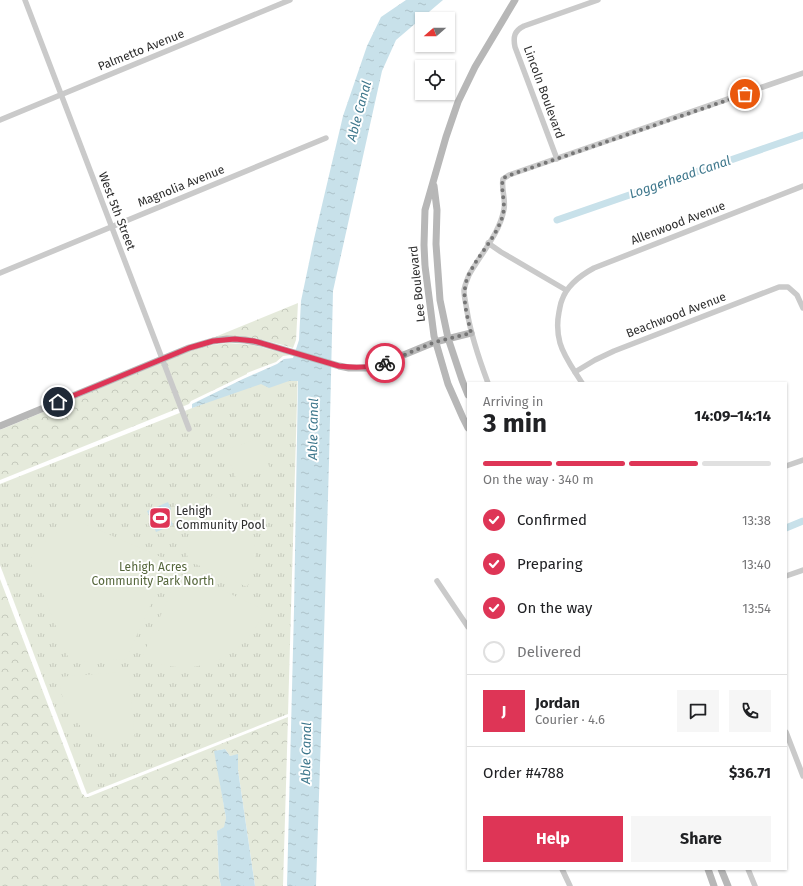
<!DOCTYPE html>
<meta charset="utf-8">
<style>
body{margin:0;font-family:"Fira Sans",sans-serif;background:#f6f6f6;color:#202124;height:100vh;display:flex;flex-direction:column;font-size:15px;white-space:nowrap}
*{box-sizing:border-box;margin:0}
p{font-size:13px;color:#757577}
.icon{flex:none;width:22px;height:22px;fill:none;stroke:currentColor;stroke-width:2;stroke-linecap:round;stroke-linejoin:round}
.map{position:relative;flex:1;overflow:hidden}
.sheet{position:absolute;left:467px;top:382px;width:320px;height:488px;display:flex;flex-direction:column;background:#fff;border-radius:0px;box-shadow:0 1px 3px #0004}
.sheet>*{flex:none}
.needle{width:26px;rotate:250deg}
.controls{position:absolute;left:415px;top:12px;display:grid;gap:8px}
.controls a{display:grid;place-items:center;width:40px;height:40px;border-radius:0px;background:#fff;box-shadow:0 1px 3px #0004;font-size:20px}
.pin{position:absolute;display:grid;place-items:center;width:34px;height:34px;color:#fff;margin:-17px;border:2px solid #fff;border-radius:50%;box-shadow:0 1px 4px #0007}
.courier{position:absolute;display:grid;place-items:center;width:40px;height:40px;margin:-20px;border:3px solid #de3556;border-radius:50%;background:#fff;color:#222;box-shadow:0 1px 5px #0007}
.overview em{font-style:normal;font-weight:700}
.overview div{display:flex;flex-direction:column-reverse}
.overview{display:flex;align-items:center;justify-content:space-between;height:68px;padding:0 16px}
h1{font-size:26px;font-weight:700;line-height:30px}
.bar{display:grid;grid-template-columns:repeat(4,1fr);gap:6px 4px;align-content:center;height:48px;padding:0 16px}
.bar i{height:5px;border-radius:3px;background:#e0e0e0}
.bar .current{background:#de3556}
.bar p{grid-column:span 4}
.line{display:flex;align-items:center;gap:10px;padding:0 16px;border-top:1px solid #e0e0e0}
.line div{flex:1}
.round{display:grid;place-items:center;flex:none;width:42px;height:42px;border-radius:0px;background:#f6f6f6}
ol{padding:0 16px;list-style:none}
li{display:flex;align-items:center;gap:12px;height:44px}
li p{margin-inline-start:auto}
li .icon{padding:4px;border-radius:50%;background:#de3556;color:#fff;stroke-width:4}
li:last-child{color:#757577}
li i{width:22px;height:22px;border:2px solid #e0e0e0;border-radius:50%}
.primary-button{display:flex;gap:8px;margin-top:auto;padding:8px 16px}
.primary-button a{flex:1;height:46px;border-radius:0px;background:#de3556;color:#fff;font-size:16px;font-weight:700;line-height:46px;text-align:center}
.primary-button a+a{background:#f6f6f6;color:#202124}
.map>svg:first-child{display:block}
</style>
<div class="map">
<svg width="803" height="886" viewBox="0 0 803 886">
<defs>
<pattern id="grass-tufts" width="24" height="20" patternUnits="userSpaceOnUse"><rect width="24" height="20" fill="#e5eadb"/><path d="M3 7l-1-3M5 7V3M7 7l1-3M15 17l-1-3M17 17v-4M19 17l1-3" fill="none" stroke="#c5c9bc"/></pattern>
<pattern id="forest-crowns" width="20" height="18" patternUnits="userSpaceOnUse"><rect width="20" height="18" fill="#e5eadb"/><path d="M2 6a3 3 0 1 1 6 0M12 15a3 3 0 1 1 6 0" fill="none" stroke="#c5c9bc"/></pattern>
<pattern id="water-ripples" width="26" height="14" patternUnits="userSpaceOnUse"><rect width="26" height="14" fill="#c8e1ea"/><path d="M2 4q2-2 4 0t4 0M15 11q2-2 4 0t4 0" fill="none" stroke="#acc1c9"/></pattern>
</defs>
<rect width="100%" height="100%" fill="#fff"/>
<path fill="url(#grass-tufts)" d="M 298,366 L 288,714 L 87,794 L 0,565 L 0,484 Z"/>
<g fill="url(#forest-crowns)">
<path d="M 298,303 L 296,340 L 293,348 C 265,340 245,334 215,337 Z"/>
<path d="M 227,343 L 253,345 L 291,355 L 283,356 L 276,362 L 247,373 L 247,374 L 191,401 L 189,404 L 0,480 L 0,430 L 190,351 L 206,346 Z"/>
<path d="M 0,579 L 82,794 L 83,794 L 85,797 L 88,797 L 288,717 L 283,886 L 255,886 L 238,770 L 238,755 L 230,756 L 225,749 L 215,751 L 226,818 L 225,827 L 217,831 L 219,877 L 221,886 L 0,886 Z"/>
</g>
<g fill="#e5eadb">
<path d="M 259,438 L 270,469 L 237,481 L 225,450 Z"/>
<path d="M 212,495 C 223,500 240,509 247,519 C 249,522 250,527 251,531 C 259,552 256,568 247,587 L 189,561 L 186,552 Z"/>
<path d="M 73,519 L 161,557 L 166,571 L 126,659 L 78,662 L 68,657 L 30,561 L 35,550 Z"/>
<path d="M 187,574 L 265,610 C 262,616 259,623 255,629 C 236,657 203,672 169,666 C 159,664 151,660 142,657 L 178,577 Z"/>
<path d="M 122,672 L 129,679 L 135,741 C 126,741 116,742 107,740 C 87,736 69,718 63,699 C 61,692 60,685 59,677 Z"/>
</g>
<g fill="url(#water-ripples)">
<path d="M 406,0 L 443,0 L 396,40 L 382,71 L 333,291 L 329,462 L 322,705 L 316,886 L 287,886 L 294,610 L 298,381 L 289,381 L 269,388 L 261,384 L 192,408 L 192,404 L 243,379 L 277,364 L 284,359 L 293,358 L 299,340 L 301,301 L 314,239 L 343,116 L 367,46 L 381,17 Z"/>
<path d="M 168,502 L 171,509 L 167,511 L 173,525 L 156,532 L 147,511 Z"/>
<path d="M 225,749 L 230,756 L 238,754 L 238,770 L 255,886 L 221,886 L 219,877 L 217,831 L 224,827 L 226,818 L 214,751 Z"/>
</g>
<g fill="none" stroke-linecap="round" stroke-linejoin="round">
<g stroke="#c8e1ea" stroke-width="7">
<path d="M 557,220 L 803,135"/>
<path d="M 786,528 L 803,521"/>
</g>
<g stroke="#cacaca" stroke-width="5.5">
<path d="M 25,0 L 189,429"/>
<path d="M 0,120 L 290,0"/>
<path d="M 557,159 L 515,47 C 513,37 514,31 524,26 L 598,0"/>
<path d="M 488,243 L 501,252 L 566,290"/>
<path d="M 0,273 L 326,138"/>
<path d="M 575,372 L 595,360 L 614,351 L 779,287 L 788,287 L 797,295 L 803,308"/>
<path d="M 488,383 C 479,359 471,336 467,311 C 466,304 464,297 464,290 C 465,284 467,280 469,275 C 480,255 500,233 504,209 C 506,199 501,189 503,179 L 509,175 L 803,73"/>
<path d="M 582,383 C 574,370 564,357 560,343 C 557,332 557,322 559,312 C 560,308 560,304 562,300 C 567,285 581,275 594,268 L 803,186"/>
<path d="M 786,466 L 803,460"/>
<path d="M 786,576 L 803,570"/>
<path d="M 437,581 L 468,627"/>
<path d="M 786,732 L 803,776"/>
<path d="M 562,869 L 570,886"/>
<path d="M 748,869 L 755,886"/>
</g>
<g stroke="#b7b7b7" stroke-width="7">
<path d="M 434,186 L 437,210 L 436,244 L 440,300 L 448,338 L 462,380 L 468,395"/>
<path d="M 0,426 L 189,348 L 213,341 L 227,339 L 245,340 L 261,343 L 339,366 L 349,368 L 366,368 L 375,366 L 384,363 L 435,342 L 471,333"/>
<path d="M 468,428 L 463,418 L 448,384 L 434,336 L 425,266 L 424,245 L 425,210 L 446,137 L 458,102 L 475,67 L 515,0"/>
<path d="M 708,869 L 714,886"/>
<path d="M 721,869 L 728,886"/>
</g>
</g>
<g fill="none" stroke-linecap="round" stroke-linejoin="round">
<path stroke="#767676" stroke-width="4" stroke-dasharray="0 7.2" d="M 385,363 L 435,342 L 471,333 C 468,319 463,302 465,288 C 466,277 472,269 477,260 C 486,247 497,233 502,218 C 507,203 500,192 503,178 L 510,175 L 745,94"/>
<path stroke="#de3556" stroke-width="5" d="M 58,402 L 189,348 L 213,341 L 235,339 L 254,341 L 339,366 C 355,368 370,368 385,363"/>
</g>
<defs>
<g id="stadium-square" transform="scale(1.15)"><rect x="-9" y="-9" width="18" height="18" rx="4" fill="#de3556" stroke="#fff"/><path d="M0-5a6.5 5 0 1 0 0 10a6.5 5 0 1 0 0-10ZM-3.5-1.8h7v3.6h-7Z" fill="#fff"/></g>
</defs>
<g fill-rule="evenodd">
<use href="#stadium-square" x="160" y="518"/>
</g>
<g text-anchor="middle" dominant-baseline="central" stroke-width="4" stroke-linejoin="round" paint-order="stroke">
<g font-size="12" fill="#2d2d2d" stroke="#fff">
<text transform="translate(141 50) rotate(-22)">Palmetto Avenue</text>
<text transform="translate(544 92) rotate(70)">Lincoln Boulevard</text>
<text transform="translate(181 186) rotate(-22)">Magnolia Avenue</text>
<text transform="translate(117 211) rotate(69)">West 5th Street</text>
<text transform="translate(678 223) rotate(-21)">Allenwood Avenue</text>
<text transform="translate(417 284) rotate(-96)">Lee Boulevard</text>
<text transform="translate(676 315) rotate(-21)">Beachwood Avenue</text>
</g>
<g font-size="12" fill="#2d2d2d" stroke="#fff" text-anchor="start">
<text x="176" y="511">Lehigh<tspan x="176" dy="14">Community Pool</tspan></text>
</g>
<g font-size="12" fill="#56673c" stroke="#fff">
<text x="153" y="567">Lehigh Acres<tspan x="153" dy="14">Community Park North</tspan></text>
</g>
<g font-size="13" font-style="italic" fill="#3e778c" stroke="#fff">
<text transform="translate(359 111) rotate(-75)">Able Canal</text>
<text transform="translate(680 177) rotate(-19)">Loggerhead Canal</text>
<text transform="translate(313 429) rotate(-89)">Able Canal</text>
<text transform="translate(306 753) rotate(-89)">Able Canal</text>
</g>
</g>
</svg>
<div class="controls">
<a><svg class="needle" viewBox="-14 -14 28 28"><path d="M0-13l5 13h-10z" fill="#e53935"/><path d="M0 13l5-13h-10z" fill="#757577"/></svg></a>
<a><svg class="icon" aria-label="locate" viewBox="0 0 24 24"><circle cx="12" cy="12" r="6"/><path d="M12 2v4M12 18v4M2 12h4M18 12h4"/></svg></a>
</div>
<div class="pin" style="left:745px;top:94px;background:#ea580c"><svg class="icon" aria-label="bag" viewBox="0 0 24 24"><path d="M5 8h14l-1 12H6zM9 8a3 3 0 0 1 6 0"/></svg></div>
<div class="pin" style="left:58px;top:402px;background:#1f2937"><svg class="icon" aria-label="home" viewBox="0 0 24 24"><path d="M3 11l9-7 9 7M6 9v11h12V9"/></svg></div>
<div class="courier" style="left:385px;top:363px"><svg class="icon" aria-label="bike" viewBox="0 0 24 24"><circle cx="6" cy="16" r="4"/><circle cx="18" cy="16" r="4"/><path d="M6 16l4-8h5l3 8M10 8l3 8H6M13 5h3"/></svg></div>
<section class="sheet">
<div class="overview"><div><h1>3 min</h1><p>Arriving in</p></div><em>14:09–14:14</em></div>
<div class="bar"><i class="current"></i><i class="current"></i><i class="current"></i><i></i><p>On the way · 340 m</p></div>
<ol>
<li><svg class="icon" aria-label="check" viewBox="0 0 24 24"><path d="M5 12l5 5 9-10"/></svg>Confirmed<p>13:38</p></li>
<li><svg class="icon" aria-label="check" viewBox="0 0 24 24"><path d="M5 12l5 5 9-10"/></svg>Preparing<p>13:40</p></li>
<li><svg class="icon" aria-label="check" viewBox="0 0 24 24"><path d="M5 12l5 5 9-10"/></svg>On the way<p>13:54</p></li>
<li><i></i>Delivered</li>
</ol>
<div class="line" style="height:72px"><b class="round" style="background:#de3556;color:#fff">J</b><div><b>Jordan</b><p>Courier · 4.6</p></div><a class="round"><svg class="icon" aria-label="chat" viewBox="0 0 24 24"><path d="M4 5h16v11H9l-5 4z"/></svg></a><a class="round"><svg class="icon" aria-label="phone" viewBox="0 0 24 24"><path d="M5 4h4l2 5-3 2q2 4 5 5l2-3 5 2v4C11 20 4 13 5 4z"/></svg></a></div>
<div class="line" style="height:52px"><div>Order #4788</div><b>$36.71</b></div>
<div class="primary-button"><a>Help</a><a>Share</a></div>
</section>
</div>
